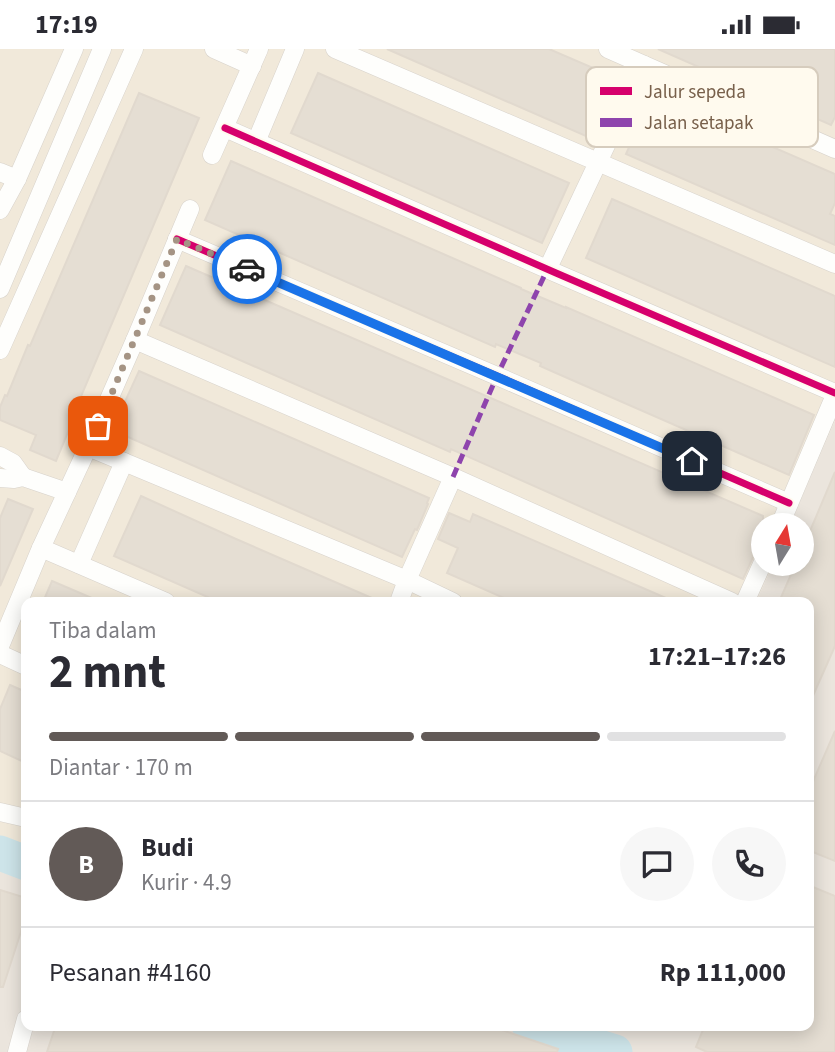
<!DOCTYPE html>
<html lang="id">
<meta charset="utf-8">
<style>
body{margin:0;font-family:"Source Sans 3",sans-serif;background:#f7f7f7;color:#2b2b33;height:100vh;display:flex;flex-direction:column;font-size:26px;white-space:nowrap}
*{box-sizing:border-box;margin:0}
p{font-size:23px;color:#7c7c81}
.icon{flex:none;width:38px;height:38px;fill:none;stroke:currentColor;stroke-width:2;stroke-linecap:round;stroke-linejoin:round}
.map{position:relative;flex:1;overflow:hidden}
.side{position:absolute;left:21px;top:548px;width:793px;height:434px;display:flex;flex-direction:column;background:#fff;border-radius:14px;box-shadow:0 4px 18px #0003}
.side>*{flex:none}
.needle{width:46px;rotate:11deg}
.buttons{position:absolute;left:751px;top:464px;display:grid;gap:14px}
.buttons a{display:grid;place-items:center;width:63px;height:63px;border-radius:50%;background:#fff;box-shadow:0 4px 18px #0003;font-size:35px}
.pin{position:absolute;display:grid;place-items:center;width:60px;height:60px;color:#fff;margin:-30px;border-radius:14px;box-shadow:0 4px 10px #0006}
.courier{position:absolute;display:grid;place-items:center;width:70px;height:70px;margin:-35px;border:5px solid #1a73e8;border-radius:50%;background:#fff;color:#222;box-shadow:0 2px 9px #0007}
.head em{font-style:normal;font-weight:700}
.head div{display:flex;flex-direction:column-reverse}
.head{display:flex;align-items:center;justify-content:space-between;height:119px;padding:0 28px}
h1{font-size:46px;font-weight:700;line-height:52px}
.bar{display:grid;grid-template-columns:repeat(4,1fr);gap:10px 7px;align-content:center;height:84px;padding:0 28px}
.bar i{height:9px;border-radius:5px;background:#e1e1e2}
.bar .current{background:#625a57}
.bar p{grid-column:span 4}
.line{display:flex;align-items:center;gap:18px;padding:0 28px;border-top:2px solid #e1e1e2}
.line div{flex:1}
.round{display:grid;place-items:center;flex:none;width:74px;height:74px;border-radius:37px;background:#f7f7f7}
.status{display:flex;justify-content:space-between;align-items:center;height:49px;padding:0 35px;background:#fff;direction:ltr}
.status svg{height:19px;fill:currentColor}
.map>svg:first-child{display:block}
</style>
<div class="status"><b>17:19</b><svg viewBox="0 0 49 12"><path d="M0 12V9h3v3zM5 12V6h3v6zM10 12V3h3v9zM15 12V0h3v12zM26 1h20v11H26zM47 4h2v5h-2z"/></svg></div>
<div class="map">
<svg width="835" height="1003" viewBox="0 0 835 1003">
<rect width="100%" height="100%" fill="#f8f5ed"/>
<path fill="#f1e9da" d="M 0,0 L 835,0 L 835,371 L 790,476 L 763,476 L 763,514 L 773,515 L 756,553 L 26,553 L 26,796 L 0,788 Z"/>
<path fill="#ebe5dd" d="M 835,371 L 835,1003 L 0,1003 L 0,788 L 26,796 L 26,976 L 808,976 L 808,553 L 756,553 L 773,515 L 802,514 L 802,476 L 790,476 Z"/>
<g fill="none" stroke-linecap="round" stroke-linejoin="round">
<g stroke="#cde4e9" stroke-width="35">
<path d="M 0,804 L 26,814"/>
<path d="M 529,976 L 615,1003"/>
</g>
</g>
<g fill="#e5ded3" stroke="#e1d9ce" stroke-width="2">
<path d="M 387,0 L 549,0 L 621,31 L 595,91 Z"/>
<path d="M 658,0 L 835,0 L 835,68 L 831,76 Z"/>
<path d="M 318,24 L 569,134 L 542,194 L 291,84 Z"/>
<path d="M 139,44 L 199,69 L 76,359 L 80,361 L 72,379 L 70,378 L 56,412 L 30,401 L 36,386 L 0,371 L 0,358 L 5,346 L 7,347 L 28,296 L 30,297 Z"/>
<path d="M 653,46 L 835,125 L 835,154 L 830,165 L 835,167 L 835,196 L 626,105 Z"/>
<path d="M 231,112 L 521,239 L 521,240 L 566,259 L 566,258 L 814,366 L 789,426 L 556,324 L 540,317 L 541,314 L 496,295 L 495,298 L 205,171 Z"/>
<path d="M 612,150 L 835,247 L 835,318 L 586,209 Z"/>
<path d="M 186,217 L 763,467 L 763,491 L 758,503 L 753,508 L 743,530 L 451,400 L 450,403 L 160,276 Z"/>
<path d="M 139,322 L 429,449 L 427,454 L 428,455 L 417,481 L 415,480 L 402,508 L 112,381 Z"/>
<path d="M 835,423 L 835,597 L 808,658 L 808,553 L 779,553 L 796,514 L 802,514 L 802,501 Z"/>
<path d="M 141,447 L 236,490 L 381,553 L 219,553 L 114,507 Z"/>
<path d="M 8,450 L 33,460 L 0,537 L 0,469 Z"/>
<path d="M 449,464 L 470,473 L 473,465 L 675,553 L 513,553 L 447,524 L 458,499 L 438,490 Z"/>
<path d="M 52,532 L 101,553 L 43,553 Z"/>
<path d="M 10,636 L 26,643 L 26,714 L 0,702 L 0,660 Z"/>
<path d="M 835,682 L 835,812 L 808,801 L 808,744 Z"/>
<path d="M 808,836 L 835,847 L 835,1003 L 707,1003 L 696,998 L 705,976 L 808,976 Z"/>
<path d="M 0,841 L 26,849 L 26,867 L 3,938 L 0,938 Z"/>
<path d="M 56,976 L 487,976 L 558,1000 L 557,1003 L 47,1003 Z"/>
</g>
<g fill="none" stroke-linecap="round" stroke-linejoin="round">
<g stroke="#d7d2cb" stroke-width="19">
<g id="minor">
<path d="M 214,0 L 252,17"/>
<path d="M 335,0 L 835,215"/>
<path d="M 608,0 L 835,100"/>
<path d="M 225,79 L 556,224 L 835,344"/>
<path d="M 256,93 L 295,0"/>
<path d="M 212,106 L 259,0"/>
<path d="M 0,123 L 17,130 L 0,161"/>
<path d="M 17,130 L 74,0"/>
<path d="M 177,190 L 497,327 L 789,454"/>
<path d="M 548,219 L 644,16"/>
<path d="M 0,240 L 102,0"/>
<path d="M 135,291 L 453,428 L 732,553"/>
<path d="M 0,301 L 134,0"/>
<path d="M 88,398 L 407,531 L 453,553"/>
<path d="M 0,407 L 13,414 L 23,428"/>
<path d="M 0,429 L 14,430 L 23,428 L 67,443"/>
<path d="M 780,476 L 835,346"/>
<path d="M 41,499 L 166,553"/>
<path d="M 79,515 L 124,413"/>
<path d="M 399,553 L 407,531 L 453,428"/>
<path d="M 745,553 L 763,513"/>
<path d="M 0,597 L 41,499 L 88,398 L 135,291 L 190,160"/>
<path d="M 0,605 L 26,617"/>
<path d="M 0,763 L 26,769"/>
<path d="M 17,1003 L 26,970"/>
</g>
</g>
<use href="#minor" stroke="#fefefc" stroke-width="18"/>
<path stroke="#8e44ad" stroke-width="5" stroke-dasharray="10 5" stroke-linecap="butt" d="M 453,428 L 497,327 L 548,219"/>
<g stroke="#fffaee" stroke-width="11">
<g id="cycleway">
<path d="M 225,79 L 556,224 L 835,344"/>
<path d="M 177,190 L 497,327 L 789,454"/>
</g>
</g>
<use href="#cycleway" stroke="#d6006c" stroke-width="7"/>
</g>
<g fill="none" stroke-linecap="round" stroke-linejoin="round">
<path stroke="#a59484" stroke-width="7" stroke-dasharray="0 12.6" d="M 98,377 L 177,190 L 247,220"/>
<path stroke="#1a73e8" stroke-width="9" d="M 247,220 L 692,412"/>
</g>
<rect x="586" y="18" width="232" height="80" rx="10" fill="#fffaee" stroke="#d6ccbd" stroke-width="2"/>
<rect x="600" y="38" width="32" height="8" fill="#d6006c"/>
<rect x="600" y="69" width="32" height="9" fill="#8e44ad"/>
<g font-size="19" fill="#78604b">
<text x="644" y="49">Jalur sepeda</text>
<text x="644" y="80">Jalan setapak</text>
</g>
</svg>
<div class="buttons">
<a><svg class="needle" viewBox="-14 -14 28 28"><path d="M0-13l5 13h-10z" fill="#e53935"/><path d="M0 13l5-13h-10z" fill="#7c7c81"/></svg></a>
</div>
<div class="pin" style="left:98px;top:377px;background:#ea580c"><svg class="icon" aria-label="bag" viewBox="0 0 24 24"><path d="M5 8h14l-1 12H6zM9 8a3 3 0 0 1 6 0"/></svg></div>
<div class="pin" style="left:692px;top:412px;background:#1f2937"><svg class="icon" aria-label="home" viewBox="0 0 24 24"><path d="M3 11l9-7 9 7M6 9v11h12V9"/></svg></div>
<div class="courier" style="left:247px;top:220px"><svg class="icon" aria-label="car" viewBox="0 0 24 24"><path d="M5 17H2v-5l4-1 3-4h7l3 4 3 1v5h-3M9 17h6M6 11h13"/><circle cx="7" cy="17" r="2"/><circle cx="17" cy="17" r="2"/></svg></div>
<section class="side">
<div class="head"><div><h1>2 mnt</h1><p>Tiba dalam</p></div><em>17:21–17:26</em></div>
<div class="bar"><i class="current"></i><i class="current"></i><i class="current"></i><i></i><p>Diantar · 170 m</p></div>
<div class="line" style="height:126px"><b class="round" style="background:#625a57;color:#fff">B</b><div><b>Budi</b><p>Kurir · 4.9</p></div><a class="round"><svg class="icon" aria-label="chat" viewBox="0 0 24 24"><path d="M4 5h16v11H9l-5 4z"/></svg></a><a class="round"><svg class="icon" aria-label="phone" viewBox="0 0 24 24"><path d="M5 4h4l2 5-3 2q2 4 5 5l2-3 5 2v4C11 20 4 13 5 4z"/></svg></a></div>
<div class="line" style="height:91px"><div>Pesanan #4160</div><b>Rp 111,000</b></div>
</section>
</div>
